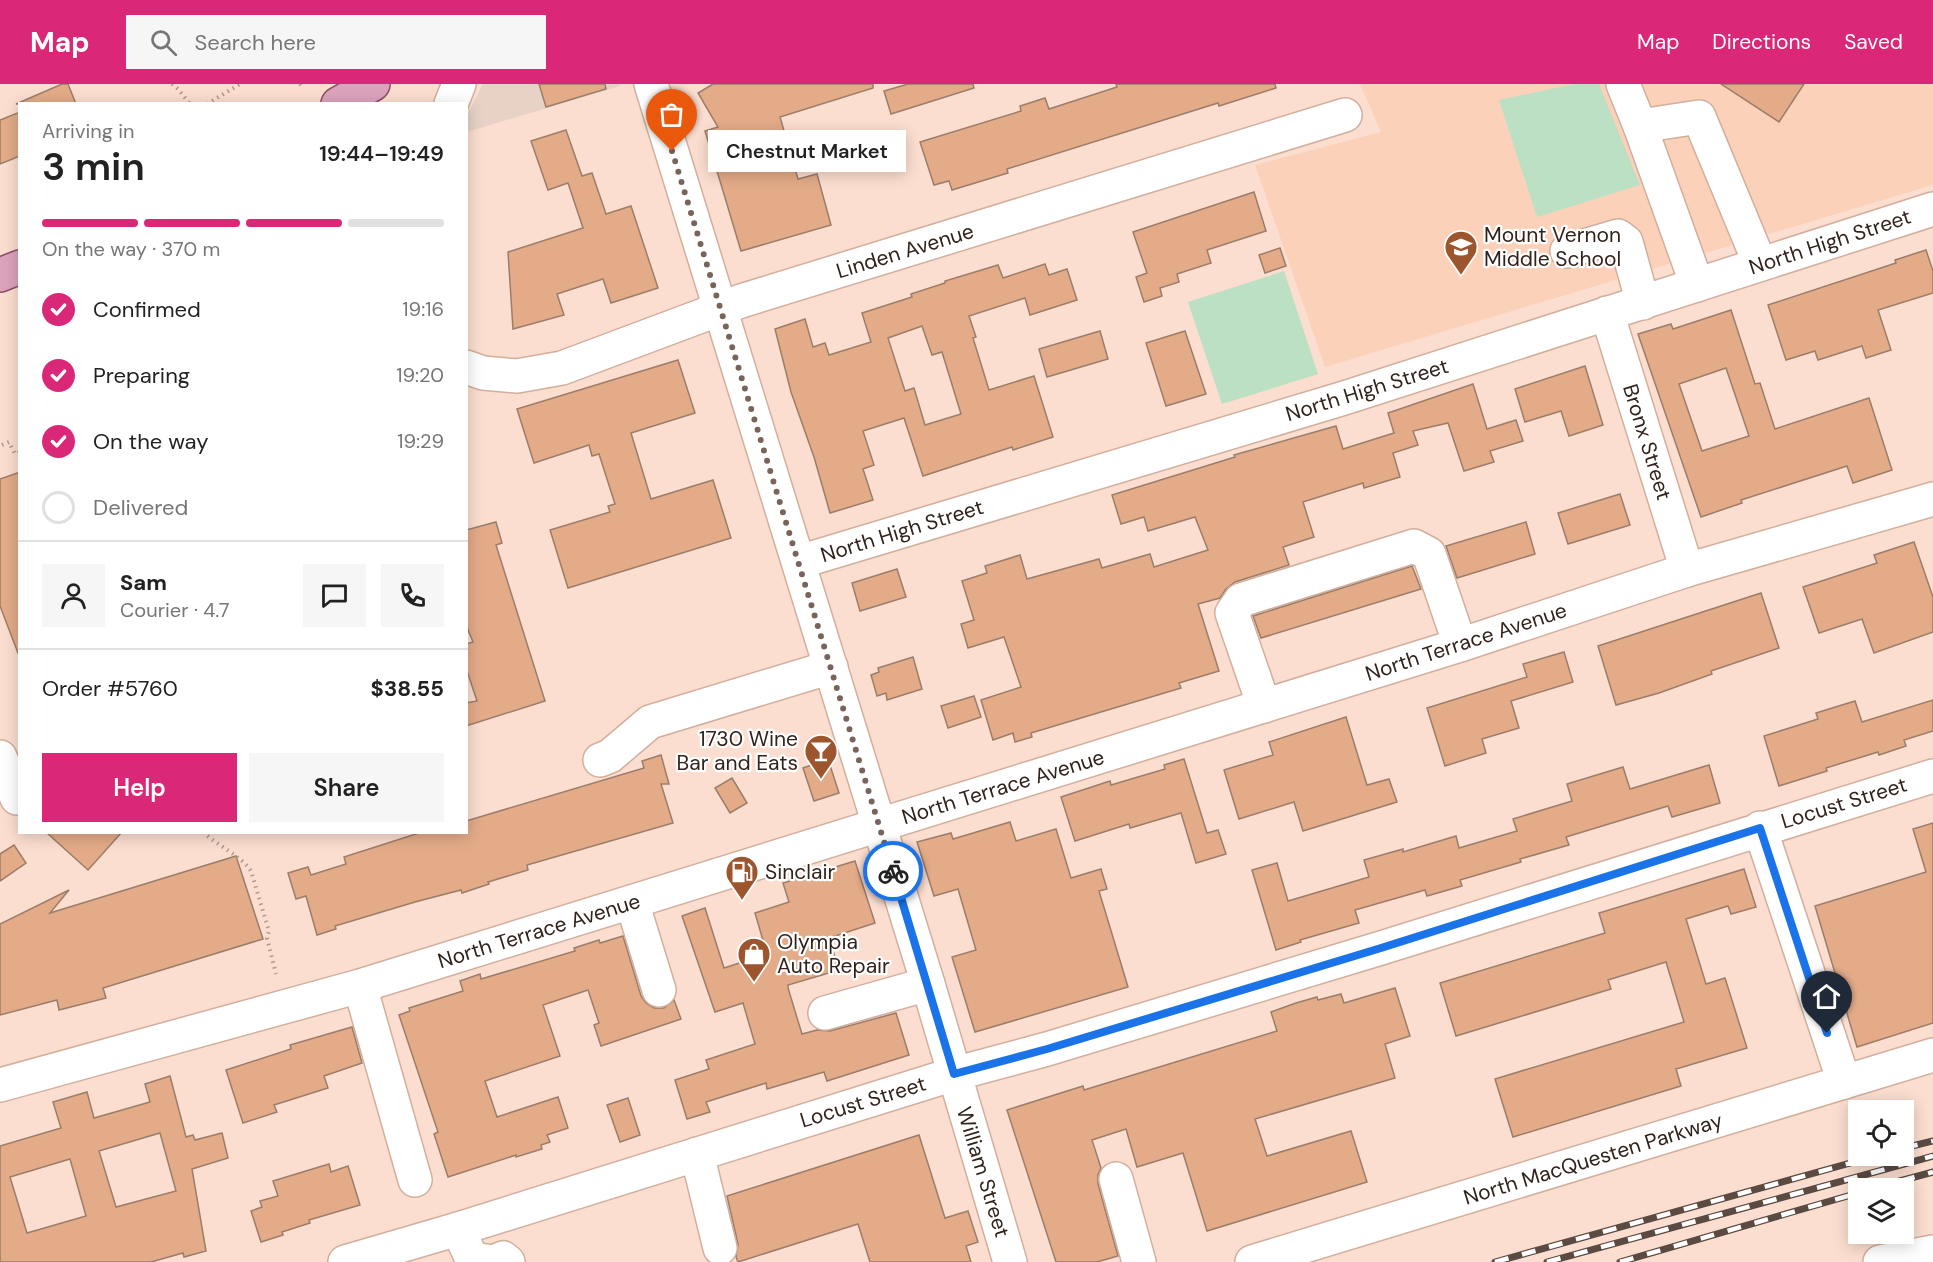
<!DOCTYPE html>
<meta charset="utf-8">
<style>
body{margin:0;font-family:"DM Sans",sans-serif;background:#f6f6f6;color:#222;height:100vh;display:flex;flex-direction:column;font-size:22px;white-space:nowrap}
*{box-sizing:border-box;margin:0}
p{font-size:20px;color:#767676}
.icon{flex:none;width:33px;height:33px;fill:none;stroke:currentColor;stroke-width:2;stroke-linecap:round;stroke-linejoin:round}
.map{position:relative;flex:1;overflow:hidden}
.drawer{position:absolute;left:18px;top:18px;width:450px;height:732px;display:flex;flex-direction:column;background:#fff;border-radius:0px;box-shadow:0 3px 15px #0003}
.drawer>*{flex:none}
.controls{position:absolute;left:1848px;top:1016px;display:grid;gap:12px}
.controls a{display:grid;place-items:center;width:66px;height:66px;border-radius:0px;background:#fff;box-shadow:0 3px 15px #0003;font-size:30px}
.pin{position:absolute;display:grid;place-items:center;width:51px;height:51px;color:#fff;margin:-62px -26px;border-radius:50% 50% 50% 0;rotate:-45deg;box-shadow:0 0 6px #0007}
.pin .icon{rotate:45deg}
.courier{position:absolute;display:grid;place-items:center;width:60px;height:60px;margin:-30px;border:4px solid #1a73e8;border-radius:50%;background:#fff;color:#222;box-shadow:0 2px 8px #0007}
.bubble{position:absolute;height:42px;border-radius:0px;background:#fff;box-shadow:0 3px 15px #0003;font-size:20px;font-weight:600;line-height:42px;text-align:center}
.summary em{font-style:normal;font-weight:600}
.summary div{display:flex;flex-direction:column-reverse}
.summary{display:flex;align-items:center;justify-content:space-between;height:102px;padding:0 24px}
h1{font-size:39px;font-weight:600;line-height:45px}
.bar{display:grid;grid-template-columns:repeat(4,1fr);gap:9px 6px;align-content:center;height:72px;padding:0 24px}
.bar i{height:8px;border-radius:4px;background:#e0e0e0}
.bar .selected{background:#db2777}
.bar p{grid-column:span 4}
.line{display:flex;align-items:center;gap:15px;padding:0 24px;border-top:2px solid #e0e0e0}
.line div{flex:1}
.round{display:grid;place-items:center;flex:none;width:63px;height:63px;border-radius:0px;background:#f6f6f6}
ol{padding:0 24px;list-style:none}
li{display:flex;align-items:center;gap:18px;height:66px}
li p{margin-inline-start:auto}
li .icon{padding:6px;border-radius:50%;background:#db2777;color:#fff;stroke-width:4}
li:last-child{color:#767676}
li i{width:33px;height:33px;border:3px solid #e0e0e0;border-radius:50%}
.primary-button{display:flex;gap:12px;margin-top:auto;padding:12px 24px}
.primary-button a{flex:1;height:69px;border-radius:0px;background:#db2777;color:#fff;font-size:24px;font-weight:600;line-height:69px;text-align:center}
.primary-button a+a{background:#f6f6f6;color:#222}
header{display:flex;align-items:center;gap:36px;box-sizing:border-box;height:84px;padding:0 30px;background:#db2777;color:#fff}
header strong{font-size:28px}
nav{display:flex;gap:33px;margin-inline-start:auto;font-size:21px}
.search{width:420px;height:54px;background:#f6f6f6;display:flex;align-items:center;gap:15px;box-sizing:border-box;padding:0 21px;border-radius:0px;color:#767676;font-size:22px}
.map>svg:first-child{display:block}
</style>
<header>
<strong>Map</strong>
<div class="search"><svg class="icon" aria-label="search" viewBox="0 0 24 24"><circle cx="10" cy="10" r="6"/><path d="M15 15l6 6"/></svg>Search here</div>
<nav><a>Map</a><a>Directions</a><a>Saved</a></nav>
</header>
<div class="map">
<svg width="1933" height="1178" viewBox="0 0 1933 1178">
<rect width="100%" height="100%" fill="#fbdecf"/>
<path fill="#e8d2c6" d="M 483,0 L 620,0 L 620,2 L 467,48 L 466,33 Z"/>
<path fill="#fcd1ba" d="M 1360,0 L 1933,0 L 1933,101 L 1325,283 L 1255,81 L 1381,48 Z"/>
<g fill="#bbe0c4">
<path d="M 1574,0 L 1599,0 L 1640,101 L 1537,133 L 1499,16 Z"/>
<path d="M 1284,187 L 1318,290 L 1222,320 L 1188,218 Z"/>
</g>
<g fill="#e3ab88" stroke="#9c7d6a" stroke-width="1.5" fill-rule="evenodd">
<path d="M 62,0 L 68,0 L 76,20 L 16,20 Z"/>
<path d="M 539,0 L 605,0 L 606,5 L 546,23 Z"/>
<path d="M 713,0 L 873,0 L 873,4 L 780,33 L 798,95 L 817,90 L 831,141 L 741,167 L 705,47 L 718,43 L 698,9 Z"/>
<path d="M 908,0 L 973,0 L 974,4 L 891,30 L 884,7 Z"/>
<path d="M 1116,0 L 1275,0 L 1276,4 L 1219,22 L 1218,19 L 1007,85 L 1008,89 L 952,106 L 949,97 L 934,101 L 920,58 L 1021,27 L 1020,22 L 1045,14 L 1049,25 L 1117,3 Z"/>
<path d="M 1721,0 L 1804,0 L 1779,38 Z"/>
<path d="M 20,28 L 20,72 L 0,80 L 0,36 Z"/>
<path d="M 566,46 L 582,92 L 592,89 L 606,130 L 631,122 L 658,204 L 611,219 L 603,195 L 557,210 L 564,231 L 513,245 L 508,168 L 583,144 L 568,99 L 548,106 L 531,57 Z"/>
<path d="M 1254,108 L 1266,147 L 1207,166 L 1211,179 L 1177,190 L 1179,198 L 1160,204 L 1162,212 L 1144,218 L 1136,193 L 1147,189 L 1133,148 Z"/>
<path d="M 1280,164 L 1286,182 L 1265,189 L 1259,171 Z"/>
<path d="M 1926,166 L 1933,187 L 1933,209 L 1878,226 L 1891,266 L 1866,274 L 1862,262 L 1818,276 L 1815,267 L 1786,276 L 1768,221 L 1896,179 L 1895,176 Z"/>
<path d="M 1045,180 L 1049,191 L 1067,185 L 1077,216 L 1030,231 L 1025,214 L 969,232 L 976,253 L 973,254 L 989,306 L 1034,292 L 1053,353 L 1013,366 L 1012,363 L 923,392 L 904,334 L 863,347 L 874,381 L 863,385 L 873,416 L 830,429 L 814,373 L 791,308 L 775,245 L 805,235 L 813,263 L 825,259 L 829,271 L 871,258 L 862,229 L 912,213 L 911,210 L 945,199 L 945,197 L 998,181 L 1003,194 ZM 922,242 L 932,271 L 942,268 L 961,330 L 925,341 L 914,304 L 905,307 L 888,254 Z"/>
<path d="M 1731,226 L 1755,300 L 1760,299 L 1775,345 L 1869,314 L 1892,386 L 1853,399 L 1847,382 L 1741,416 L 1742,419 L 1701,433 L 1638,250 L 1671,240 L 1673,245 ZM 1726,284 L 1749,352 L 1702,367 L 1679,300 Z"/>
<path d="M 1100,247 L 1108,275 L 1047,293 L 1039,265 Z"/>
<path d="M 1185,247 L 1206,310 L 1166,322 L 1146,259 Z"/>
<path d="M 678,276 L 695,329 L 631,349 L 651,415 L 713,396 L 731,454 L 568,504 L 550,446 L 610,428 L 608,422 L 615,420 L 599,370 L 592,372 L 589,361 L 534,379 L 517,325 Z"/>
<path d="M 1585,282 L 1603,341 L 1569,352 L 1561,327 L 1525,338 L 1515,305 Z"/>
<path d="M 1473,300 L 1487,345 L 1516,336 L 1523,357 L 1490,367 L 1494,378 L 1464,387 L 1448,339 L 1413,347 L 1418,361 L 1393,369 L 1400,393 L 1364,404 L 1363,399 L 1303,418 L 1314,453 L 1283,463 L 1289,481 L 1235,498 L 1226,505 L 1220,514 L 1198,520 L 1219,587 L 1179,599 L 1181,604 L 1031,649 L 1032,653 L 1015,658 L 1013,649 L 993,656 L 981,616 L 1021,603 L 1004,553 L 968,564 L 961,540 L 974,536 L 962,497 L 987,489 L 985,482 L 1020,471 L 1027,495 L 1099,475 L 1102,484 L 1150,470 L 1154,483 L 1208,466 L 1195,433 L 1148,447 L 1144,433 L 1121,440 L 1112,411 L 1235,373 L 1234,371 L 1336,342 L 1343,365 L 1394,349 L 1388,329 Z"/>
<path d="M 20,388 L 20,569 L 18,569 L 0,522 L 0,395 Z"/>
<path d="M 1620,410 L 1630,441 L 1568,460 L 1558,429 Z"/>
<path d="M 496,438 L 502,459 L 496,461 L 545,617 L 466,642 L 466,619 L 477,617 L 466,584 L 466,560 L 473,558 L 466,541 L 466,446 Z"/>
<path d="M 1526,438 L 1535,470 L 1457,494 L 1446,462 Z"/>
<path d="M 1914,458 L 1933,513 L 1933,548 L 1874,569 L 1862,535 L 1819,549 L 1803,503 L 1877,479 L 1874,471 Z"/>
<path d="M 1412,482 L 1421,505 L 1261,554 L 1253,532 Z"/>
<path d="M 897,485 L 906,513 L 860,527 L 852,499 Z"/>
<path d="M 1761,509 L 1779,564 L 1711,587 L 1712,590 L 1659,609 L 1616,621 L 1598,562 Z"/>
<path d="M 1564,568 L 1573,598 L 1511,617 L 1519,644 L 1482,655 L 1486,669 L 1445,682 L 1427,624 L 1527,593 L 1523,580 Z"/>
<path d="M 913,573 L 922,605 L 887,616 L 886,609 L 877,612 L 871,591 L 879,588 L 878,584 Z"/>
<path d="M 974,612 L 981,633 L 948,644 L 941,622 Z"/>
<path d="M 1933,616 L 1933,647 L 1904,656 L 1906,662 L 1879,671 L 1878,668 L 1826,684 L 1827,687 L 1779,702 L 1764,652 L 1818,635 L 1816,629 L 1855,617 L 1862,638 Z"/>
<path d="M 1346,633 L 1367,701 L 1389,695 L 1397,718 L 1303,747 L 1294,718 L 1239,735 L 1224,686 L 1273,671 L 1269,658 Z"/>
<path d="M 661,671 L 669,700 L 661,700 L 673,739 L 527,781 L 528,786 L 488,798 L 489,800 L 462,809 L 461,806 L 415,818 L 335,842 L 336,845 L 317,851 L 306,812 L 296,815 L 288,789 L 308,783 L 311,791 L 346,780 L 344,773 L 422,748 L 466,748 L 466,737 L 644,684 L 642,677 Z"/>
<path d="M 828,675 L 839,709 L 814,717 L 803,684 Z"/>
<path d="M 1184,675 L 1207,749 L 1218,746 L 1226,770 L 1196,779 L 1181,729 L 1130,744 L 1129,740 L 1075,757 L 1061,713 L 1110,697 L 1111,701 L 1165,685 L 1164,681 Z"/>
<path d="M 1709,681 L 1720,719 L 1672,733 L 1668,722 L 1566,753 L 1569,761 L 1520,775 L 1521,778 L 1460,796 L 1462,802 L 1427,812 L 1425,806 L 1355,826 L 1359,839 L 1300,856 L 1301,858 L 1276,866 L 1252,786 L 1277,779 L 1288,817 L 1369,793 L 1364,776 L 1403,765 L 1403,768 L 1456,752 L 1459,764 L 1517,747 L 1513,735 L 1572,717 L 1567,700 L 1623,683 L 1630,705 Z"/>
<path d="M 732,694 L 747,719 L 730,729 L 715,704 Z"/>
<path d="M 1010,738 L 1016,757 L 1056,745 L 1071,794 L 1101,785 L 1107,805 L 1099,807 L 1128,903 L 975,948 L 952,873 L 976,866 L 958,805 L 934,812 L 917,758 L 951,749 L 953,755 Z"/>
<path d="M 1933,739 L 1933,939 L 1857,963 L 1815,822 L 1926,788 L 1913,745 Z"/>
<path d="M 46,748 L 122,748 L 88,786 Z"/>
<path d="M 14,761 L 26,779 L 0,797 L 0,770 Z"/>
<path d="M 236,772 L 263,855 L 103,904 L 106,914 L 59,926 L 57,916 L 0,931 L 0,840 L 69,806 L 50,829 Z"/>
<path d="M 855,777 L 875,839 L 829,854 L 839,886 L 788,901 L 788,904 L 802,950 L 817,946 L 830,947 L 896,929 L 909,971 L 827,997 L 824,988 L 767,1005 L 766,999 L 706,1018 L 710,1028 L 687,1035 L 675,996 L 709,985 L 706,976 L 755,960 L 743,919 L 715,928 L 682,832 L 705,824 L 724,884 L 767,870 L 755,829 L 789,818 L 783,799 Z"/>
<path d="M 1744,785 L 1756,823 L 1731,830 L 1728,822 L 1686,835 L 1706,900 L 1725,894 L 1747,964 L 1676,985 L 1681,1002 L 1513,1053 L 1495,995 L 1684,938 L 1666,878 L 1608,896 L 1611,905 L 1456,952 L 1440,899 L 1605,849 L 1599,829 Z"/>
<path d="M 623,852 L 641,912 L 646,919 L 654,924 L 664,924 L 674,916 L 681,935 L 601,962 L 594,941 L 599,939 L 588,906 L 543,921 L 560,972 L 485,997 L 497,1033 L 558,1013 L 568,1044 L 547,1051 L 550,1058 L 541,1061 L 542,1065 L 516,1073 L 516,1071 L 448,1093 L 434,1050 L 438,1048 L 399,931 L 410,927 L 409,924 L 463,907 L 460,897 L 480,890 L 481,895 L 575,867 L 574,864 L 599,856 L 600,859 Z"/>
<path d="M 1395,904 L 1410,952 L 1385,960 L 1395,994 L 1255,1035 L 1267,1072 L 1351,1047 L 1367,1098 L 1207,1147 L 1183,1069 L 1137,1083 L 1126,1045 L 1092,1056 L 1101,1084 L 1098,1091 L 1098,1100 L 1118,1172 L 1097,1178 L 1056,1178 L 1007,1026 L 1083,1002 L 1084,1006 L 1277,947 L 1271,928 L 1296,919 L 1317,913 L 1318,916 L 1341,910 L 1344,919 Z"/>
<path d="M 352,943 L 362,979 L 324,992 L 328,1004 L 274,1021 L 277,1028 L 243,1039 L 226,986 L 291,965 L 290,961 Z"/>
<path d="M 170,992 L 186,1053 L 193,1051 L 195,1056 L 222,1049 L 228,1074 L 192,1085 L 206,1167 L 184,1173 L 183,1169 L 151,1178 L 0,1178 L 0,1062 L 61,1044 L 53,1018 L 87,1008 L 94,1034 L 150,1018 L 145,1000 ZM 160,1049 L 176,1107 L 116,1123 L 99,1067 ZM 70,1075 L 86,1132 L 27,1149 L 10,1093 Z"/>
<path d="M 628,1014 L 640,1051 L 620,1058 L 607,1021 Z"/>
<path d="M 919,1051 L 945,1134 L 968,1127 L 978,1158 L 966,1162 L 971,1178 L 870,1178 L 858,1140 L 738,1178 L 736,1173 L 738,1160 L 727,1112 Z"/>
<path d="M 329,1080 L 331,1088 L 348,1082 L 360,1121 L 309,1136 L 310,1139 L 282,1148 L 283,1151 L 261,1158 L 251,1127 L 262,1123 L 260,1117 L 278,1112 L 273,1097 Z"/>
</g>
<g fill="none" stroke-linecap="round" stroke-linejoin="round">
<g stroke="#d2af9d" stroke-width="36">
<g id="minor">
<path d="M 651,0 L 928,900 L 1010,1178"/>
<path d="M 1623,0 L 1640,42"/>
<path d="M 451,20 L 459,0"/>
<path d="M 1567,167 L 1618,152 L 1626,158 L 1643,219"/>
<path d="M 1697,201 L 1640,42 L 1699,33 L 1760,180"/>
<path d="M 1607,229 L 1687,486"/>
<path d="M 466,283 L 483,289 L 517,292 L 562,284 L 741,217 L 1345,31"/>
<path d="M 799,478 L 1341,315 L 1933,125"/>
<path d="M 1264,622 L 1232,529 L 1241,516 L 1414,462 L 1429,470 L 1460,561"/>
<path d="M 0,673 L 17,714"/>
<path d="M 600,676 L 610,672 L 650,638 L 831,583"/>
<path d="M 1760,744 L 1844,998"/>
<path d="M 632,818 L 659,906"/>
<path d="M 360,902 L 415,1096"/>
<path d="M 825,929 L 928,900"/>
<path d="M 0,1001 L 360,902 L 1460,561 L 1687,486 L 1933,415"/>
<path d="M 697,1070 L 720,1164"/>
<path d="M 1116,1095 L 1139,1178"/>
<path d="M 458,1145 L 472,1175 L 494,1178 L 503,1174 L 508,1178"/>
<path d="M 345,1178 L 458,1145 L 954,990 L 1047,965 L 1381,864 L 1933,692"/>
<path d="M 1252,1178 L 1933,971"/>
<path d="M 1880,1178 L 1933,1168"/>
</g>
</g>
<g stroke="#914e68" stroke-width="36">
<g id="major">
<path d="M 338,20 L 373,0"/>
<path d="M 0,191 L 20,183"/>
</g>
</g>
<g stroke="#af988c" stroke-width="4" stroke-dasharray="1.5 4.5" stroke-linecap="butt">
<path d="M 172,0 L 178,5 L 190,20"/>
<path d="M 300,0 L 303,5"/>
<path d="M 207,20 L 240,0"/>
<path d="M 2,361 L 9,358 L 15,370 L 20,368"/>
<path d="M 203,748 C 218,762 240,771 251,787 L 269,847 L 267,854 L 276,890"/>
</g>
<use href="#minor" stroke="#fff" stroke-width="33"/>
<use href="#major" stroke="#dca3bd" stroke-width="33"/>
<g stroke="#5b4a42" stroke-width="7">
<g id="rail">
<path d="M 1904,1064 L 1933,1057"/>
<path d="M 1874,1104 L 1933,1088"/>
<path d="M 1495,1178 L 1879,1071"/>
<path d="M 1547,1178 L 1933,1072"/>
<path d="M 1620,1178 L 1858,1109"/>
</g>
</g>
<use href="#rail" stroke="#fff" stroke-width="4.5" stroke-dasharray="14" stroke-linecap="butt"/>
</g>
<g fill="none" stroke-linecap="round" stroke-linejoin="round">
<path stroke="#78645b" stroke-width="6" stroke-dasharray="0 10.8" d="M 672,67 L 893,787"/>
<path stroke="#1a73e8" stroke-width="8" d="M 893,787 L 954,990 L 1047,965 L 1381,864 L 1760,744 L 1827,949"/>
</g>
<defs>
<g id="school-pin" transform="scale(1.725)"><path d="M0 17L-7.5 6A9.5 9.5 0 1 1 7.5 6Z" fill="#9c552c" stroke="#fff"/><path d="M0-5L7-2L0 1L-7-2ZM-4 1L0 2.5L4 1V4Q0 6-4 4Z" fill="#fff"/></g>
<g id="bar-pin" transform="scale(1.725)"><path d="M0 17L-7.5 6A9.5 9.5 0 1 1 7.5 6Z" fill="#9c552c" stroke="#fff"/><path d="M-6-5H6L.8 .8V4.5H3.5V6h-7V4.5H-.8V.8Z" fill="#fff"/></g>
<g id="fuel-pin" transform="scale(1.725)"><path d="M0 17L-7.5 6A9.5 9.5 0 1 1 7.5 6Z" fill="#9c552c" stroke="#fff"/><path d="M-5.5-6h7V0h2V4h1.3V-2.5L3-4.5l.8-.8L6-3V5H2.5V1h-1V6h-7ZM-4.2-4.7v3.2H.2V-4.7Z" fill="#fff"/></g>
<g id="shop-pin" transform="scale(1.725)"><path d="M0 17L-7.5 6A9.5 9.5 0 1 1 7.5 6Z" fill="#9c552c" stroke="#fff"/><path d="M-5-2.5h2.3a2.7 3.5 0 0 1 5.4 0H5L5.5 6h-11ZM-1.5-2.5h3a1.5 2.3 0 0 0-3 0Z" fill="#fff"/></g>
</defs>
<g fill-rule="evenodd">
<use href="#school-pin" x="1461" y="163"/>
<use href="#bar-pin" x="821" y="667"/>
<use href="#fuel-pin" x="742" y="788"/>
<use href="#shop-pin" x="754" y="870"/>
</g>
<g text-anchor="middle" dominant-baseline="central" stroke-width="4.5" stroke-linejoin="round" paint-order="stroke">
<g font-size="21" fill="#31231c" stroke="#fff" text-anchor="start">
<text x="1484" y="151">Mount Vernon<tspan x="1484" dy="24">Middle School</tspan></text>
<text x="798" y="655" text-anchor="end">1730 Wine<tspan x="798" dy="24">Bar and Eats</tspan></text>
<text x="765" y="788">Sinclair</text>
<text x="777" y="858">Olympia<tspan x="777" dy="24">Auto Repair</tspan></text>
</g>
<g font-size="21" fill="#31231c" stroke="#fff">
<text transform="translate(1830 158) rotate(-18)">North High Street</text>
<text transform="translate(905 167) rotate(-17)">Linden Avenue</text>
<text transform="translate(1367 306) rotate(-17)">North High Street</text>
<text transform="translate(1647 358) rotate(73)">Bronx Street</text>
<text transform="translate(902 447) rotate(-17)">North High Street</text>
<text transform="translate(1466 558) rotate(-18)">North Terrace Avenue</text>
<text transform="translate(1003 703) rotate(-17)">North Terrace Avenue</text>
<text transform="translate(1844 719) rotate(-17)">Locust Street</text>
<text transform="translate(539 847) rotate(-17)">North Terrace Avenue</text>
<text transform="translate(863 1018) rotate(-17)">Locust Street</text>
<text transform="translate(1593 1075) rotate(-17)">North MacQuesten Parkway</text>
<text transform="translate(983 1088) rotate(73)">William Street</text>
</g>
</g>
</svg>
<div class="controls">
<a><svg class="icon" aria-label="locate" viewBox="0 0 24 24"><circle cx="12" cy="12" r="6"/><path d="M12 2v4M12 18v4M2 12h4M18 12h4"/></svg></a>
<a><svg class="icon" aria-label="layers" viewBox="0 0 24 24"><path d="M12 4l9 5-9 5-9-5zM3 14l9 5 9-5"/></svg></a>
</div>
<div class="pin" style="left:672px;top:67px;background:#ea580c"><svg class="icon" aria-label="bag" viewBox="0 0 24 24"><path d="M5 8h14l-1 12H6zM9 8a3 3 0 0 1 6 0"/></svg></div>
<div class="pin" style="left:1827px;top:949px;background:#1f2937"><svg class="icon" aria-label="home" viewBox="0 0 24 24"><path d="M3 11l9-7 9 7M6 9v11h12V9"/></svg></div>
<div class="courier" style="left:893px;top:787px"><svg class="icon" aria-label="bike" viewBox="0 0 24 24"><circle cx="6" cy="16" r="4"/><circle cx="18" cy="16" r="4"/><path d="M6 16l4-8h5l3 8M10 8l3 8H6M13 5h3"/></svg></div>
<div class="bubble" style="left:708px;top:46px;width:198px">Chestnut Market</div>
<section class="drawer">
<div class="summary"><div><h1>3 min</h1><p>Arriving in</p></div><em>19:44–19:49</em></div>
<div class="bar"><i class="selected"></i><i class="selected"></i><i class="selected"></i><i></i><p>On the way · 370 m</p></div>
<ol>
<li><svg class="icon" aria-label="check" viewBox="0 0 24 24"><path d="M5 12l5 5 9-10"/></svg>Confirmed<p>19:16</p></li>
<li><svg class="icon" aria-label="check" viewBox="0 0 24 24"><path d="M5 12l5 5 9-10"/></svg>Preparing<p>19:20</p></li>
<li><svg class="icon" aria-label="check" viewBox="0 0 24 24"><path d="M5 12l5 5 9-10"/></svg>On the way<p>19:29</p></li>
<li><i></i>Delivered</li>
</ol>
<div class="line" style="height:108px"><a class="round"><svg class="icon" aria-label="person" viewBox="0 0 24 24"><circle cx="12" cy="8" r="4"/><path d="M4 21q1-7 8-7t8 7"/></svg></a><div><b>Sam</b><p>Courier · 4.7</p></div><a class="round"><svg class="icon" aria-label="chat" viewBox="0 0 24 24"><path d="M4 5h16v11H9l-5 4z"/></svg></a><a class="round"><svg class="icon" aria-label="phone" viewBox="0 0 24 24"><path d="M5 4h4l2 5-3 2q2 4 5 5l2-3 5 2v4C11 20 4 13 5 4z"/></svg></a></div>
<div class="line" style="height:78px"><div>Order #5760</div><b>$38.55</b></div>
<div class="primary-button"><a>Help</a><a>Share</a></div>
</section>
</div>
